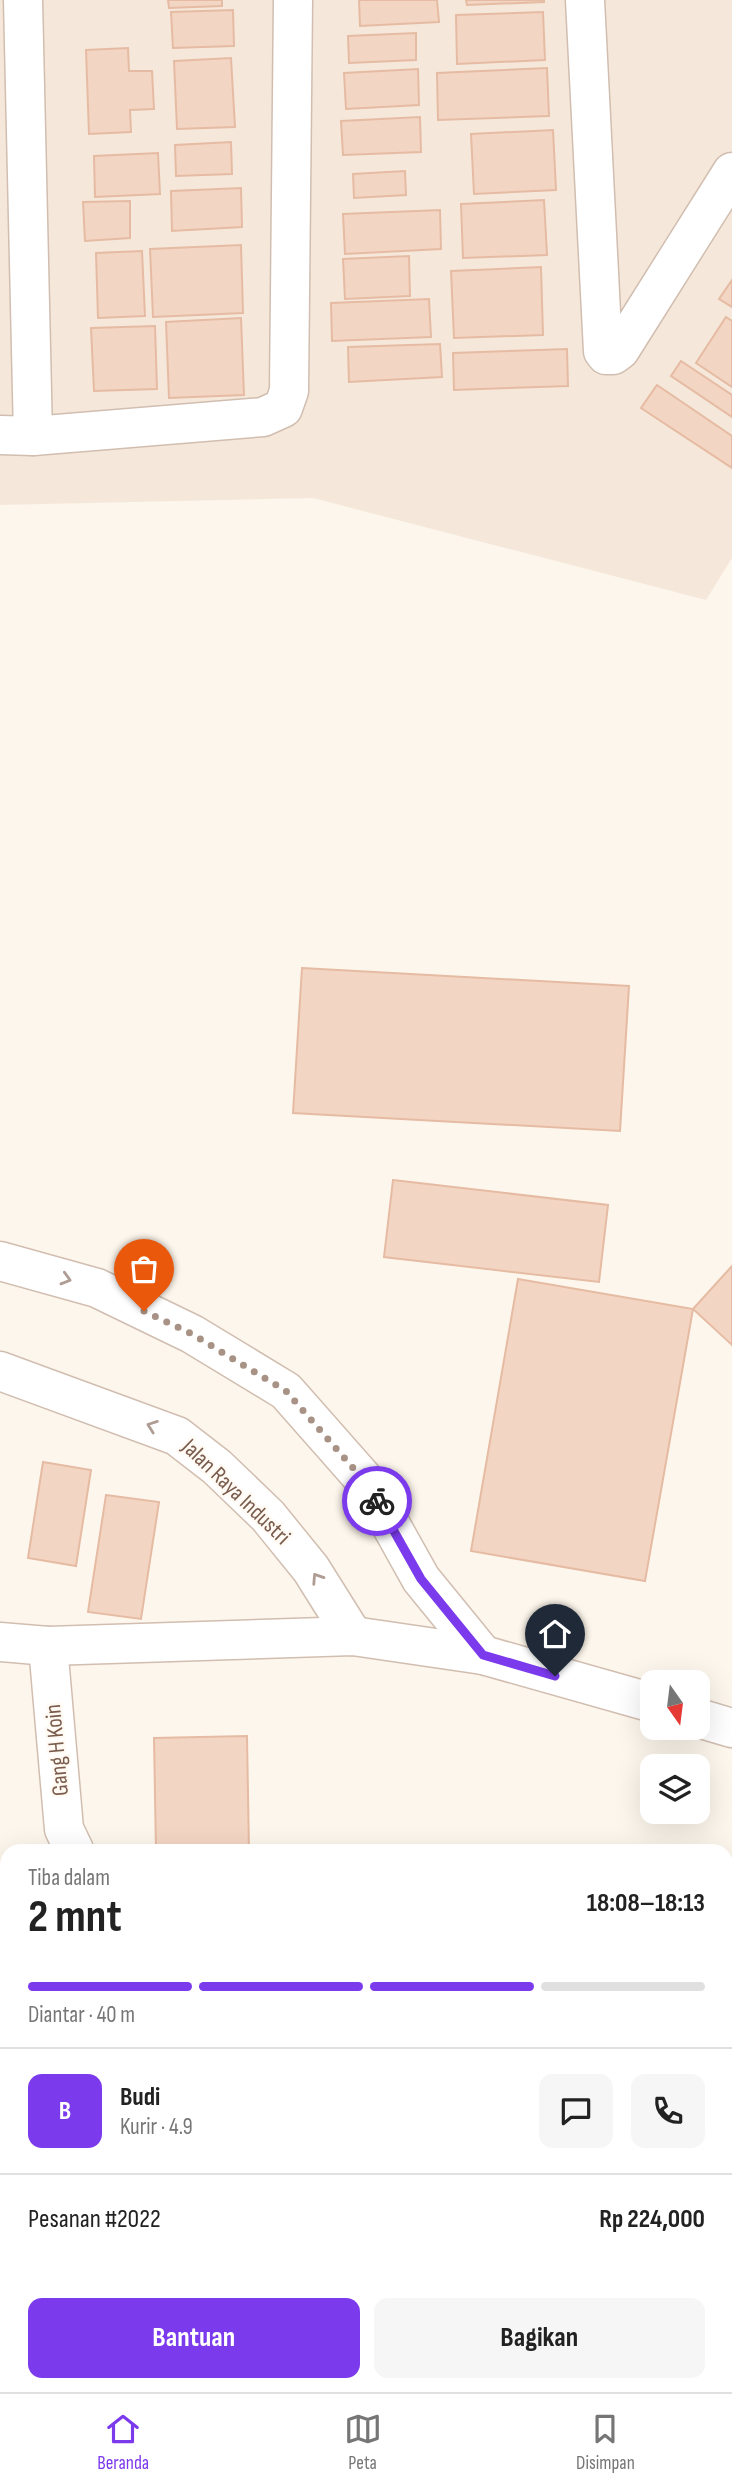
<!DOCTYPE html>
<html lang="id">
<meta charset="utf-8">
<style>
body{margin:0;font-family:"Sofia Sans Condensed",sans-serif;background:#f6f6f6;color:#222;height:100vh;display:flex;flex-direction:column;font-size:26px;white-space:nowrap}
*{box-sizing:border-box;margin:0}
p{font-size:23px;color:#767676}
.icon{flex:none;width:38px;height:38px;fill:none;stroke:currentColor;stroke-width:2;stroke-linecap:round;stroke-linejoin:round}
.map{position:relative;flex:1;overflow:hidden}
.panel{position:absolute;left:0px;top:1844px;width:733px;height:548px;display:flex;flex-direction:column;background:#fff;border-radius:21px 21px 0 0;box-shadow:0 7px 28px #0002}
.panel>*{flex:none}
.needle{width:46px;rotate:166deg}
.buttons{position:absolute;left:640px;top:1670px;display:grid;gap:14px}
.buttons a{display:grid;place-items:center;width:70px;height:70px;border-radius:14px;background:#fff;box-shadow:0 7px 28px #0002;font-size:35px}
.pin{position:absolute;display:grid;place-items:center;width:60px;height:60px;color:#fff;margin:-72px -30px;border-radius:50% 50% 50% 0;rotate:-45deg;box-shadow:0 0 7px #0007}
.pin .icon{rotate:45deg}
.courier{position:absolute;display:grid;place-items:center;width:70px;height:70px;margin:-35px;border:5px solid #7c3aed;border-radius:50%;background:#fff;color:#222;box-shadow:0 2px 9px #0007}
.overview em{font-style:normal;font-weight:700}
.overview div{display:flex;flex-direction:column-reverse}
.overview{display:flex;align-items:center;justify-content:space-between;height:119px;padding:0 28px}
h1{font-size:46px;font-weight:700;line-height:52px}
.bar{display:grid;grid-template-columns:repeat(4,1fr);gap:10px 7px;align-content:center;height:84px;padding:0 28px}
.bar i{height:9px;border-radius:5px;background:#e0e0e0}
.bar .active{background:#7c3aed}
.bar p{grid-column:span 4}
.line{display:flex;align-items:center;gap:18px;padding:0 28px;border-top:2px solid #e0e0e0}
.line div{flex:1}
.round{display:grid;place-items:center;flex:none;width:74px;height:74px;border-radius:14px;background:#f6f6f6}
.cta{display:flex;gap:14px;margin-top:auto;padding:14px 28px}
.cta a{flex:1;height:80px;border-radius:14px;background:#7c3aed;color:#fff;font-size:28px;font-weight:700;line-height:80px;text-align:center}
.cta a+a{background:#f6f6f6;color:#222}
.tab-bar{display:flex;justify-content:space-around;align-items:center;height:98px;border-top:2px solid #e0e0e0;background:#fff;font-size:19px;color:#767676}
.tab-bar a{display:grid;justify-items:center;gap:4px}
.tab-bar .active{color:#7c3aed}
.map>svg:first-child{display:block}
</style>
<div class="map">
<svg width="732" height="2392" viewBox="0 0 732 2392">
<rect width="100%" height="100%" fill="#fdf6ec"/>
<path fill="#f5e8da" d="M 0,0 L 732,0 L 732,558 L 706,600 L 313,498 L 0,505 Z"/>
<g fill="#f3d5c3" stroke="#e6bba3" stroke-width="2">
<path d="M 168,0 L 222,0 L 222,6 L 169,8 Z"/>
<path d="M 359,0 L 437,0 L 439,22 L 360,26 Z"/>
<path d="M 466,0 L 544,0 L 544,2 L 467,5 Z"/>
<path d="M 233,10 L 234,46 L 173,48 L 171,12 Z"/>
<path d="M 543,12 L 545,60 L 457,64 L 456,15 Z"/>
<path d="M 416,33 L 416,60 L 349,63 L 348,36 Z"/>
<path d="M 128,48 L 129,71 L 152,71 L 154,109 L 130,110 L 131,132 L 89,134 L 86,50 Z"/>
<path d="M 231,58 L 235,127 L 177,129 L 174,61 Z"/>
<path d="M 547,68 L 549,116 L 438,120 L 437,73 Z"/>
<path d="M 418,69 L 419,105 L 346,109 L 344,73 Z"/>
<path d="M 420,117 L 421,152 L 343,155 L 341,121 Z"/>
<path d="M 553,130 L 556,190 L 474,194 L 471,134 Z"/>
<path d="M 231,142 L 232,174 L 176,176 L 175,145 Z"/>
<path d="M 158,153 L 160,194 L 95,197 L 94,156 Z"/>
<path d="M 405,171 L 406,195 L 354,198 L 353,174 Z"/>
<path d="M 241,188 L 242,227 L 172,231 L 171,191 Z"/>
<path d="M 544,200 L 547,255 L 463,258 L 461,204 Z"/>
<path d="M 130,201 L 130,238 L 85,241 L 83,202 Z"/>
<path d="M 440,210 L 441,249 L 345,254 L 343,214 Z"/>
<path d="M 241,245 L 243,313 L 153,317 L 150,249 Z"/>
<path d="M 142,251 L 145,316 L 98,318 L 96,253 Z"/>
<path d="M 409,256 L 410,296 L 345,299 L 343,259 Z"/>
<path d="M 541,267 L 543,335 L 454,338 L 451,271 Z"/>
<path d="M 732,280 L 732,307 L 719,299 Z"/>
<path d="M 429,299 L 431,337 L 332,341 L 331,303 Z"/>
<path d="M 726,317 L 732,321 L 732,387 L 696,363 Z"/>
<path d="M 241,318 L 244,395 L 169,398 L 166,322 Z"/>
<path d="M 155,326 L 157,389 L 94,391 L 91,328 Z"/>
<path d="M 440,344 L 442,377 L 349,382 L 348,347 Z"/>
<path d="M 567,349 L 568,386 L 454,390 L 453,353 Z"/>
<path d="M 681,361 L 732,395 L 732,417 L 671,376 Z"/>
<path d="M 657,385 L 732,436 L 732,468 L 641,408 Z"/>
<path d="M 302,968 L 629,986 L 620,1131 L 293,1113 Z"/>
<path d="M 393,1180 L 608,1205 L 599,1282 L 384,1257 Z"/>
<path d="M 732,1266 L 732,1345 L 693,1309 Z"/>
<path d="M 518,1279 L 693,1309 L 645,1581 L 471,1551 Z"/>
<path d="M 43,1462 L 91,1470 L 76,1566 L 28,1558 Z"/>
<path d="M 106,1495 L 159,1502 L 141,1619 L 88,1612 Z"/>
<path d="M 247,1736 L 249,1852 L 156,1852 L 154,1738 Z"/>
<path d="M 0,2123 L 7,2124 L 7,2315 L 0,2315 Z"/>
<path d="M 0,2320 L 7,2321 L 7,2385 L 40,2385 L 40,2392 L 0,2392 Z"/>
<path d="M 151,2385 L 251,2385 L 252,2392 L 151,2392 Z"/>
<path d="M 261,2385 L 331,2385 L 332,2392 L 262,2392 Z"/>
<path d="M 345,2385 L 415,2385 L 416,2392 L 346,2392 Z"/>
<path d="M 525,2385 L 593,2385 L 594,2392 L 525,2392 Z"/>
</g>
<g fill="none" stroke-linecap="round" stroke-linejoin="round">
<g stroke="#d1beb0" stroke-width="41">
<g id="minor">
<path d="M 23,0 L 33,436"/>
<path d="M 585,0 L 603,351 L 606,355 L 613,355 L 620,350 L 732,172"/>
<path d="M 0,435 L 33,436 L 263,417 L 283,408 L 289,391 L 293,0"/>
<path d="M 0,1261 L 97,1288 L 192,1334 L 286,1391 L 368,1484 L 421,1579 L 483,1655"/>
<path d="M 0,1371 L 177,1436 L 217,1467 L 268,1516 L 311,1569 L 353,1636"/>
<path d="M 0,1642 L 48,1646 L 353,1636 L 483,1655 L 653,1703"/>
<path d="M 48,1646 L 64,1829 L 75,1852"/>
<path d="M 698,1718 L 732,1728"/>
<path d="M 0,2078 L 7,2079"/>
<path d="M 444,2385 L 447,2392"/>
</g>
</g>
<use href="#minor" stroke="#fff" stroke-width="38"/>
</g>
<defs><path id="oneway-chevron" d="M-2-3.5L2.5 0L-2 3.5" fill="none" stroke-width="1.6" stroke-linecap="round" stroke-linejoin="round" transform="scale(1.75)"/></defs>
<g stroke="#af9d94">
<use href="#oneway-chevron" transform="translate(66 1279) rotate(16)"/>
<use href="#oneway-chevron" transform="translate(152 1426) rotate(-160)"/>
<use href="#oneway-chevron" transform="translate(317 1578) rotate(-123)"/>
</g>
<g fill="none" stroke-linecap="round" stroke-linejoin="round">
<path stroke="#a89285" stroke-width="7" stroke-dasharray="0 12.6" d="M 144,1311 L 192,1334 L 286,1391 L 368,1485 L 377,1501"/>
<path stroke="#7c3aed" stroke-width="9" d="M 377,1501 L 421,1579 L 483,1655 L 555,1676"/>
</g>
<g text-anchor="middle" dominant-baseline="central" stroke-width="5" stroke-linejoin="round" paint-order="stroke">
<g font-size="23" fill="#7a5c4d" stroke="#fffaf3">
<text transform="translate(236 1492) rotate(44)">Jalan Raya Industri</text>
<text transform="translate(57 1750) rotate(-95)">Gang H Koin</text>
</g>
</g>
</svg>
<div class="buttons">
<a><svg class="needle" viewBox="-14 -14 28 28"><path d="M0-13l5 13h-10z" fill="#e53935"/><path d="M0 13l5-13h-10z" fill="#767676"/></svg></a>
<a><svg class="icon" aria-label="layers" viewBox="0 0 24 24"><path d="M12 4l9 5-9 5-9-5zM3 14l9 5 9-5"/></svg></a>
</div>
<div class="pin" style="left:144px;top:1311px;background:#ea580c"><svg class="icon" aria-label="bag" viewBox="0 0 24 24"><path d="M5 8h14l-1 12H6zM9 8a3 3 0 0 1 6 0"/></svg></div>
<div class="pin" style="left:555px;top:1676px;background:#1f2937"><svg class="icon" aria-label="home" viewBox="0 0 24 24"><path d="M3 11l9-7 9 7M6 9v11h12V9"/></svg></div>
<div class="courier" style="left:377px;top:1501px"><svg class="icon" aria-label="bike" viewBox="0 0 24 24"><circle cx="6" cy="16" r="4"/><circle cx="18" cy="16" r="4"/><path d="M6 16l4-8h5l3 8M10 8l3 8H6M13 5h3"/></svg></div>
<section class="panel">
<div class="overview"><div><h1>2 mnt</h1><p>Tiba dalam</p></div><em>18:08–18:13</em></div>
<div class="bar"><i class="active"></i><i class="active"></i><i class="active"></i><i></i><p>Diantar · 40 m</p></div>
<div class="line" style="height:126px"><b class="round" style="background:#7c3aed;color:#fff">B</b><div><b>Budi</b><p>Kurir · 4.9</p></div><a class="round"><svg class="icon" aria-label="chat" viewBox="0 0 24 24"><path d="M4 5h16v11H9l-5 4z"/></svg></a><a class="round"><svg class="icon" aria-label="phone" viewBox="0 0 24 24"><path d="M5 4h4l2 5-3 2q2 4 5 5l2-3 5 2v4C11 20 4 13 5 4z"/></svg></a></div>
<div class="line" style="height:91px"><div>Pesanan #2022</div><b>Rp 224,000</b></div>
<div class="cta"><a>Bantuan</a><a>Bagikan</a></div>
</section>
</div>
<nav class="tab-bar">
<a class="active"><svg class="icon" aria-label="home" viewBox="0 0 24 24"><path d="M3 11l9-7 9 7M6 9v11h12V9"/></svg>Beranda</a>
<a><svg class="icon" aria-label="map" viewBox="0 0 24 24"><path d="M3 6l6-2 6 2 6-2v14l-6 2-6-2-6 2zM9 4v14M15 6v14"/></svg>Peta</a>
<a><svg class="icon" aria-label="saved" viewBox="0 0 24 24"><path d="M7 4h10v16l-5-4-5 4z"/></svg>Disimpan</a>
</nav>
